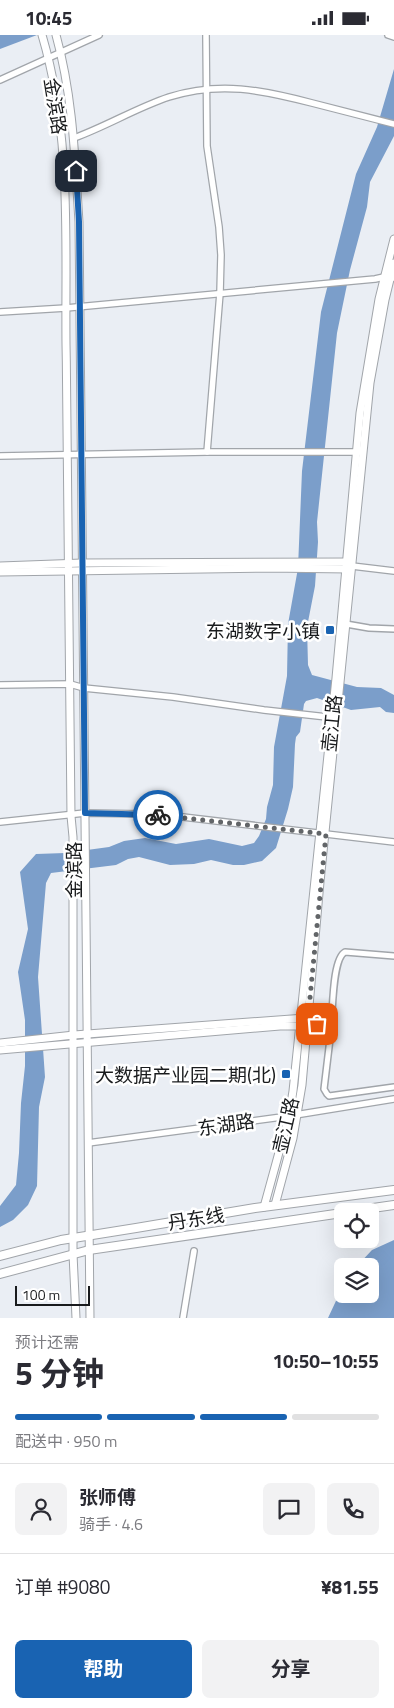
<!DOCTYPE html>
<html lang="zh">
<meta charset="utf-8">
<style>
body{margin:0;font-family:"Titillium Web","Noto Sans SC",sans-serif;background:#f2f2f3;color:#2b2b33;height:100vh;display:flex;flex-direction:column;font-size:19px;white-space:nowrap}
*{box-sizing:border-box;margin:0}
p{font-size:16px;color:#7c7c81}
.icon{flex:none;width:28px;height:28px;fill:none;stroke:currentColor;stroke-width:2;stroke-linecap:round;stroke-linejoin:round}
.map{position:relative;height:1283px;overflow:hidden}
.side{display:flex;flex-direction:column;background:#fff;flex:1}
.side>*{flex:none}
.controls{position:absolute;left:334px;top:1168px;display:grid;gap:10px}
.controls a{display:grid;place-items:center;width:45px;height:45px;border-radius:8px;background:#fff;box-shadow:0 5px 20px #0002;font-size:25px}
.scale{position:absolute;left:15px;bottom:12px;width:75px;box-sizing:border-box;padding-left:5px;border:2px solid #191b1d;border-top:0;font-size:14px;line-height:18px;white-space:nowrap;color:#191b1d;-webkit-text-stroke:4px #fff;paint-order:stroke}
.pin{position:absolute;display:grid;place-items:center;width:42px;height:42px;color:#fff;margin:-21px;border-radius:10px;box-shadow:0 2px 8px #0006}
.courier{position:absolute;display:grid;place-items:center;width:50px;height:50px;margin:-25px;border:4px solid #1963b2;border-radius:50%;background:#fff;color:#222;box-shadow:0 1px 6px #0007}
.headline em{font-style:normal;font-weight:700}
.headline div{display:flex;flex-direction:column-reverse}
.headline{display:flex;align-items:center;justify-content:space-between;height:85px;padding:0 15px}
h1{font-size:32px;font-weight:700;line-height:38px}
.bar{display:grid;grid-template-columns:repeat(4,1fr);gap:8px 5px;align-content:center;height:60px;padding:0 15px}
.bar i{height:6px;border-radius:4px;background:#e1e1e2}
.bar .current{background:#1963b2}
.bar p{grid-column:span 4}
.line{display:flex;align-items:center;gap:12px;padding:0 15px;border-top:1px solid #e1e1e2}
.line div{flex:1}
.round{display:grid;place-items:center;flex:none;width:52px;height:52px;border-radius:8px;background:#f2f2f3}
.primary-button{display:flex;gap:10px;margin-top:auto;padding:10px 15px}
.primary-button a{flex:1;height:58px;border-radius:8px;background:#1963b2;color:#fff;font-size:20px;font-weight:700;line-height:58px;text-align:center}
.primary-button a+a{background:#f2f2f3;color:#2b2b33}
.status{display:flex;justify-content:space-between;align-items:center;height:35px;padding:0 25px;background:#fff;direction:ltr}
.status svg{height:14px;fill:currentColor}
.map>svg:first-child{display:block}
</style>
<div class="status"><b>10:45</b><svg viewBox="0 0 49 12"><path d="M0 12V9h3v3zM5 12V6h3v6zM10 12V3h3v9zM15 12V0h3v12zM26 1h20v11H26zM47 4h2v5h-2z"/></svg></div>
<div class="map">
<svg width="394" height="1283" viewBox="0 0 394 1283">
<rect width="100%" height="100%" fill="#eaeef4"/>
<g fill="#7b9eca">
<path d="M 0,0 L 37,0 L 0,14 Z"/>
<path d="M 394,34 L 394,101 L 370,147 L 367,172 L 350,235 L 337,298 L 317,487 L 318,507 L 315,551 L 307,592 L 308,630 L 312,640 L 357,652 L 381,653 L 394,660 L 394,678 L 386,677 L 380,672 L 351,675 L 317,663 L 306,666 L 304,669 L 300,697 L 296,702 L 295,709 L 293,752 L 288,774 L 276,813 L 262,826 L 244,830 L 233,830 L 211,825 L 194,829 L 170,830 L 139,822 L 128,824 L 116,830 L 51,838 L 46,848 L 38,942 L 45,1042 L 39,1072 L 37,1151 L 28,1170 L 13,1185 L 0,1192 L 0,1171 L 16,1150 L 19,1118 L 21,1068 L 25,1031 L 25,985 L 18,937 L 28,894 L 20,837 L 36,819 L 65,818 L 109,812 L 124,806 L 145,803 L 176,809 L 209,804 L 242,811 L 254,808 L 259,801 L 266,784 L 267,772 L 273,750 L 274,712 L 287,641 L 288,589 L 298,533 L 302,436 L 321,277 L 356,139 L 377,92 Z"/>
<path d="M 394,1205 L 394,1283 L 328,1283 L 342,1253 L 342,1259 L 370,1259 L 370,1231 L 357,1231 L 372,1215 Z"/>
</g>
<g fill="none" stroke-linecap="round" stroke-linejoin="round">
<g stroke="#a1a5aa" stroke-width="8">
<g id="minor">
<path d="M 346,589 L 369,593 L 394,594"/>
<path d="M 331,991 C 333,976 332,924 345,917 L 394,921"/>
<path d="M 306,1002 L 330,1004 L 331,991 L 308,988"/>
<path d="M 330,1004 L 324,1054 L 327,1059 L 329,1061 L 394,1052"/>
</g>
</g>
<g stroke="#a1a5aa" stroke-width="8">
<g id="tertiary">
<path d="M 206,0 L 207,111 L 219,192 L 221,220 L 220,258 L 207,417"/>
<path d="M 388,0 L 394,2"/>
<path d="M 0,45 L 99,0"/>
<path d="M 74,103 C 107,91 136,73 169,62 C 220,46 262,55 312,68 C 340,75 367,82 394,89"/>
<path d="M 0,277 L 66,273 L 375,244 L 384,242 L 394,243"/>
<path d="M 0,421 L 207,417 L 360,417"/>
<path d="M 352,531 L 394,536"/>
<path d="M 0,650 L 70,649 L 84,653 L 173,662 L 264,675 L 336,683"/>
<path d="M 0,787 L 85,778 L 146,779 L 183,782 L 394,807"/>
<path d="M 88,1108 L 289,1081 L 394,1064"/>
<path d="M 183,1283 L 194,1216"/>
</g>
</g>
<g stroke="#a1a5aa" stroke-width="9">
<g id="secondary">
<path d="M 42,0 C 72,101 65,204 66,309 C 69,466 70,623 71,781 L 73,802 L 73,1219 L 76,1283"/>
<path d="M 56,0 C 73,61 75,124 79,187 L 90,1283"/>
<path d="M 0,531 L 82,528 L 350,527"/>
<path d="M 0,537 L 266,533 L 350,534"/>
<path d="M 0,1008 L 74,1000 L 305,983"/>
<path d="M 0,1015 L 280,991 L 302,991"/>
<path d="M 275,1170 L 293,1103 L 302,1050 L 320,847 L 370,348 L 385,265 L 394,228"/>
<path d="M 264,1172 L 289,1081 L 293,1056 L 336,643 L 360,378 L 379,264 L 394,204"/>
</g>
</g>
<g stroke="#a1a5aa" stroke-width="10">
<g id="trunk">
<path d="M 352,1176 L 394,1170"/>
<path d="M 0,1221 L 61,1205 L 136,1193 L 255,1173 L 394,1155"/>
<path d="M 0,1239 L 89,1215 L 342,1178"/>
</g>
</g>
<use href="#minor" stroke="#fff" stroke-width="5"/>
<use href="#tertiary" stroke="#fff" stroke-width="5.5"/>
<use href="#secondary" stroke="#fff" stroke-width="7"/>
<use href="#trunk" stroke="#fff" stroke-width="8"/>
</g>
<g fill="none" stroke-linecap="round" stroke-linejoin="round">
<path stroke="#626568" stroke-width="5" stroke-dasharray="0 9" d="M 158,780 L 326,799 L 308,983 L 308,988 L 317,989"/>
<path stroke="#1963b2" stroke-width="6" d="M 76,136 L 79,187 L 85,778 L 158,780"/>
</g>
<g fill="#1963b2" stroke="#fff" stroke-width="2">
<rect x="325" y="590" width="10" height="10" rx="2.5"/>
<rect x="281" y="1034" width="10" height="10" rx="2.5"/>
</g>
<g text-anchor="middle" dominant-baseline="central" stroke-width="5" stroke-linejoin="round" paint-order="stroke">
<g font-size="19" fill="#191b1d" stroke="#fff">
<text transform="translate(56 71) rotate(81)">金滨路</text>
<text transform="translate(331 688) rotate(-84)">壶江路</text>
<text transform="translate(73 835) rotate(-90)">金滨路</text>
<text transform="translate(226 1089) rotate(-8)">东湖路</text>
<text transform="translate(285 1090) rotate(-77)">壶江路</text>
<text transform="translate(196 1183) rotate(-9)">丹东线</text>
</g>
<g font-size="19" fill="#191b1d" stroke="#fff" text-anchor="end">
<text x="320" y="595">东湖数字小镇</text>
<text x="276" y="1039">大数据产业园二期(北)</text>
</g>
</g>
</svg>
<div class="controls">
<a><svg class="icon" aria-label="locate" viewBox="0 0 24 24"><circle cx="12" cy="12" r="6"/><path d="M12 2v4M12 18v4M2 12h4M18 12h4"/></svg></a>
<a><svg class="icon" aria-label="layers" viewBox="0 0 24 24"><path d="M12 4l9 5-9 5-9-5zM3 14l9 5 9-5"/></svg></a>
</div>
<div class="scale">100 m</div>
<div class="pin" style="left:317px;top:989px;background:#ea580c"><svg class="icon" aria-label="bag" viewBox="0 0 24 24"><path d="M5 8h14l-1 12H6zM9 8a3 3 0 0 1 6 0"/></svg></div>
<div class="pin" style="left:76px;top:136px;background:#1f2937"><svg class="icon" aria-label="home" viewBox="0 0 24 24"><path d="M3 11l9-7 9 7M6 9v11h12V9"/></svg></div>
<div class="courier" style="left:158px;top:780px"><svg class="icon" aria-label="bike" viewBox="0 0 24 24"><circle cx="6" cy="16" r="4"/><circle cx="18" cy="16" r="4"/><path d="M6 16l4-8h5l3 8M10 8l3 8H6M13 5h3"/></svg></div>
</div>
<section class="side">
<div class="headline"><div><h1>5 分钟</h1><p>预计还需</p></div><em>10:50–10:55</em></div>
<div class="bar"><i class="current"></i><i class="current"></i><i class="current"></i><i></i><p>配送中 · 950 m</p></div>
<div class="line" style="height:90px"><a class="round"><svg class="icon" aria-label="person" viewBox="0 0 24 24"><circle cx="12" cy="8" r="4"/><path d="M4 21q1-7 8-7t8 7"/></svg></a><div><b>张师傅</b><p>骑手 · 4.6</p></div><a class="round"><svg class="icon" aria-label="chat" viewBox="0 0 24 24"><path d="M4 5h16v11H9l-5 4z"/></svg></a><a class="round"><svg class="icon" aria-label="phone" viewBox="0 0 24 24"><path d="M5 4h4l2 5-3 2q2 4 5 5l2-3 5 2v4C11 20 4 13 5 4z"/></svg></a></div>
<div class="line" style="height:65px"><div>订单 #9080</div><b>¥81.55</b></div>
<div class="primary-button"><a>帮助</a><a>分享</a></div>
</section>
